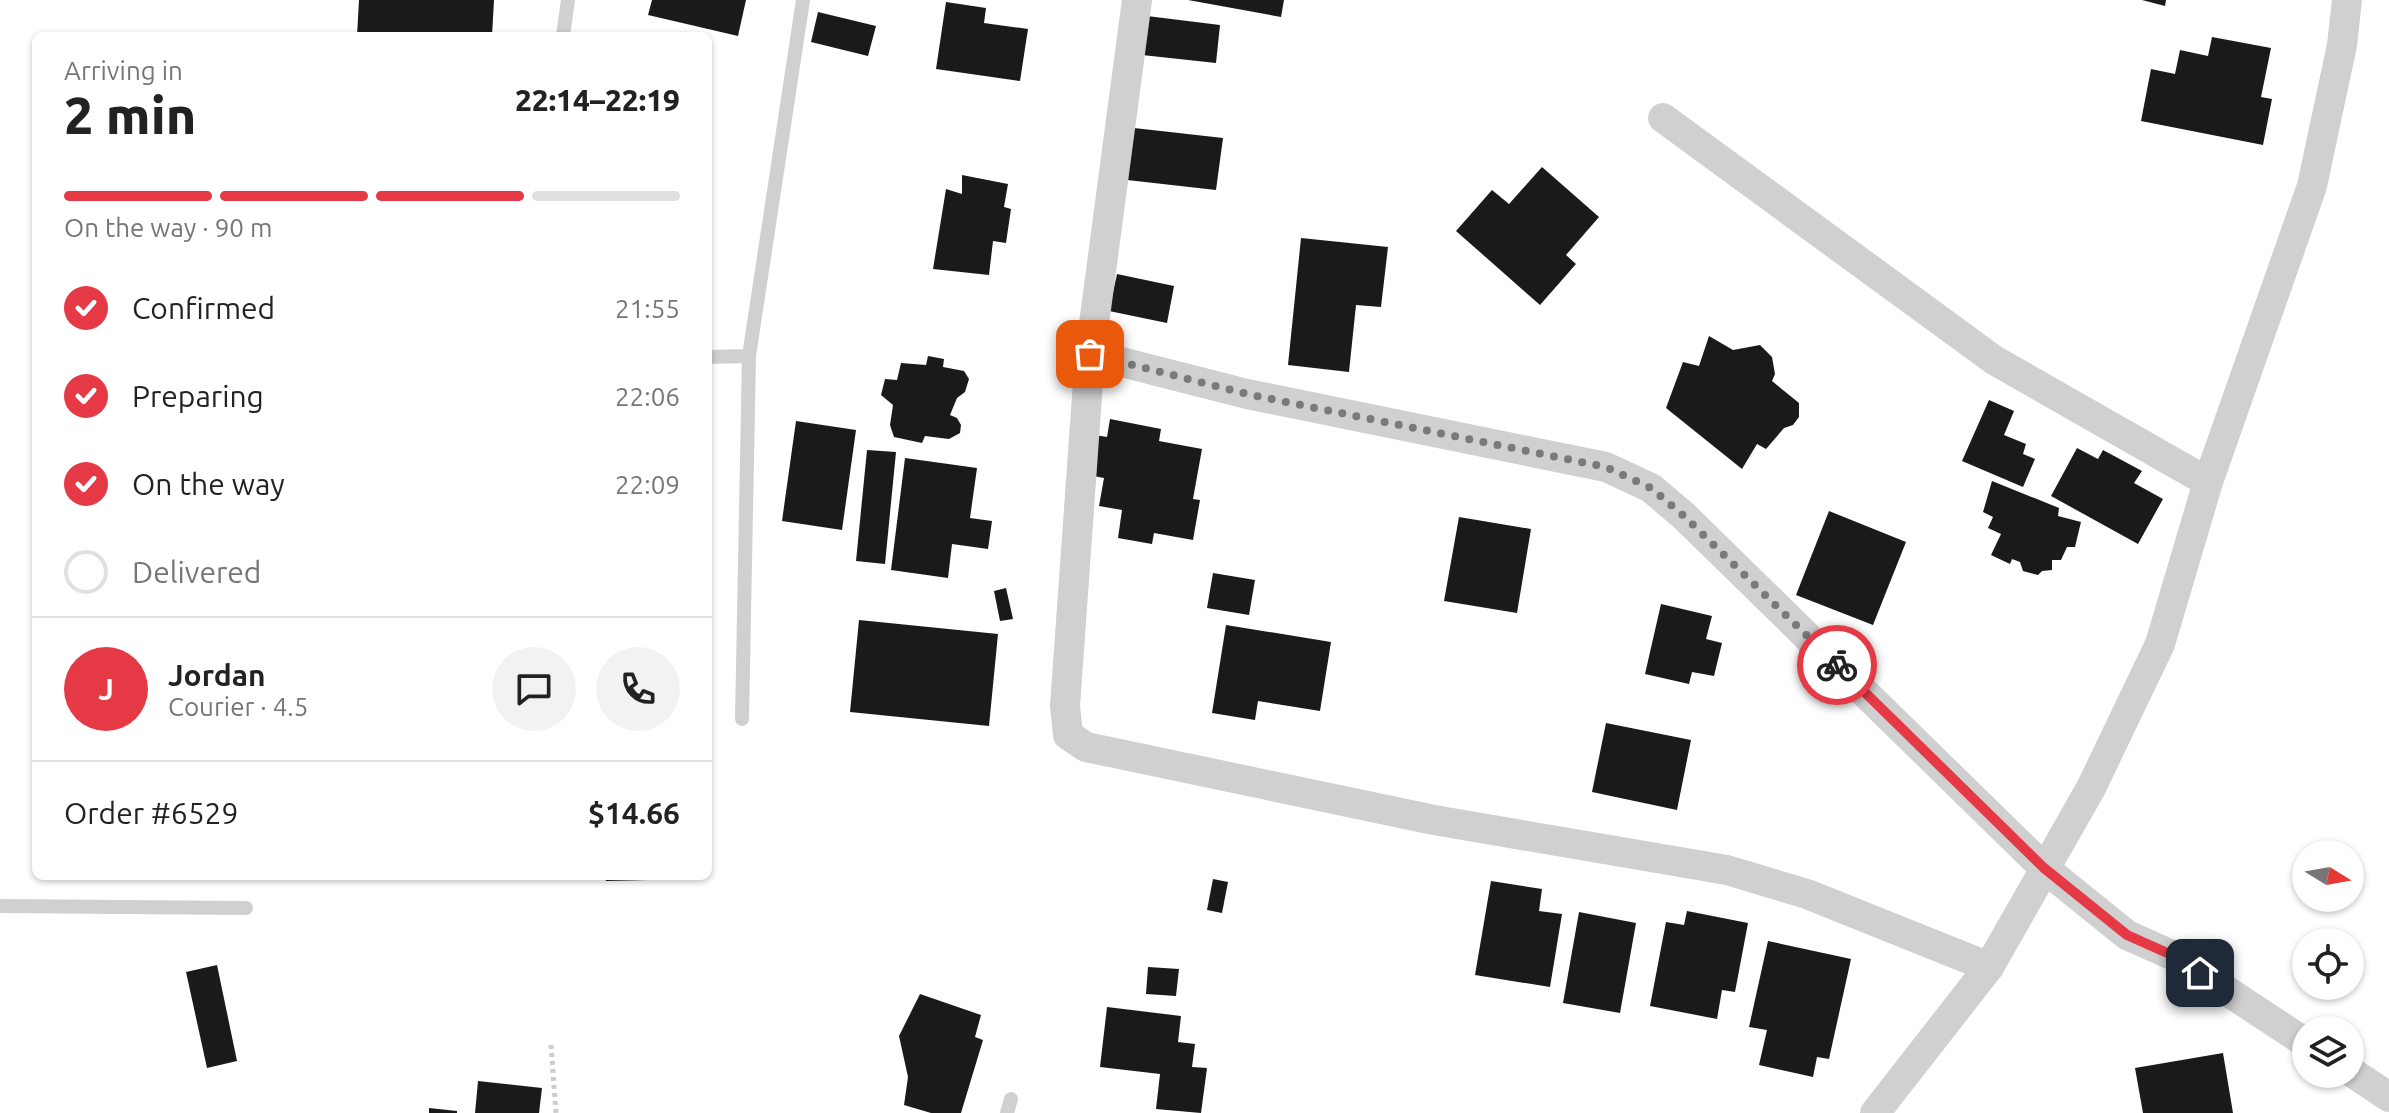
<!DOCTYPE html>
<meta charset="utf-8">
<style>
body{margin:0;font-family:Ubuntu,sans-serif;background:#f2f2f2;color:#222;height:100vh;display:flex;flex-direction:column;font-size:30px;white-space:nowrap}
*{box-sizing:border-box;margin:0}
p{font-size:26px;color:#767676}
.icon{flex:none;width:44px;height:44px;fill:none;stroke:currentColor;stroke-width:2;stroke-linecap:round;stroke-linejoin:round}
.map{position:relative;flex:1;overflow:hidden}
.sheet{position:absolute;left:32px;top:32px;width:680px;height:848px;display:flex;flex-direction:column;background:#fff;border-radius:12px;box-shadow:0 2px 6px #0004}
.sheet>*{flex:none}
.needle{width:52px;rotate:101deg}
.controls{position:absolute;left:2292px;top:840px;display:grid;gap:16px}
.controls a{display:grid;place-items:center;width:72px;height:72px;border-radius:50%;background:#fff;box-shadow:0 2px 6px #0004;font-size:40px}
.pin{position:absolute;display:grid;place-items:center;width:68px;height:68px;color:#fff;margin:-34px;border-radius:16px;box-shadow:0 4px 12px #0006}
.courier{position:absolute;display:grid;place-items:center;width:80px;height:80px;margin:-40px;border:6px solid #e63946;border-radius:50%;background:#fff;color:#222;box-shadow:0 2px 10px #0007}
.head em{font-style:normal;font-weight:800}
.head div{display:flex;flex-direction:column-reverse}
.head{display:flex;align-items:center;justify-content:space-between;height:136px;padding:0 32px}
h1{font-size:52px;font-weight:800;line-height:60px}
.bar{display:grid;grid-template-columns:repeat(4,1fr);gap:12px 8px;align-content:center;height:96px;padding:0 32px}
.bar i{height:10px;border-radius:6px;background:#e0e0e0}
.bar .selected{background:#e63946}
.bar p{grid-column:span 4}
.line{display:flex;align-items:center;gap:20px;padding:0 32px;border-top:2px solid #e0e0e0}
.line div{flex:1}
.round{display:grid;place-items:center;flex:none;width:84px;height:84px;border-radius:42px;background:#f2f2f2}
ol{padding:0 32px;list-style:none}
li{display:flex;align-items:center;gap:24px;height:88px}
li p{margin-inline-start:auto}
li .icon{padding:8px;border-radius:50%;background:#e63946;color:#fff;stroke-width:4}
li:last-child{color:#767676}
li i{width:44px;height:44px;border:4px solid #e0e0e0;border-radius:50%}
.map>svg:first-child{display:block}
</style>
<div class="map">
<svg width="2389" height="1113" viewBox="0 0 2389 1113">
<rect width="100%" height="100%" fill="#fff"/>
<g fill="#1a1a1a">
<path d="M 359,0 L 494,0 L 492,36 L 357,36 Z"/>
<path d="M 652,0 L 746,0 L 738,36 L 648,15 Z"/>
<path d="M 1188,0 L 1284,0 L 1281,17 Z"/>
<path d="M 2142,0 L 2166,0 L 2165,6 Z"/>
<path d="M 946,2 L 986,8 L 984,23 L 1028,29 L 1020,81 L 936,69 Z"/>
<path d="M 818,12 L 876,26 L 868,56 L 811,42 Z"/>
<path d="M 1147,16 L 1220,25 L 1216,63 L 1142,55 Z"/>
<path d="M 2212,37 L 2271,48 L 2261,97 L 2272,99 L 2263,145 L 2141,121 L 2151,69 L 2175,74 L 2180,50 L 2208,56 Z"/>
<path d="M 1134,128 L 1223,138 L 1216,190 L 1127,180 Z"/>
<path d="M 1542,167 L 1599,217 L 1566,255 L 1576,264 L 1540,305 L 1456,231 L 1492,190 L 1509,204 Z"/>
<path d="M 962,175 L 1008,184 L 1004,207 L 1011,209 L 1006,243 L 993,241 L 989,275 L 933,269 L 946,189 L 962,194 Z"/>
<path d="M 1301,238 L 1388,247 L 1381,307 L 1356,305 L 1349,372 L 1288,365 Z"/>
<path d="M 1117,274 L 1174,286 L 1167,323 L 1109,311 Z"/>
<path d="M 1709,336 L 1733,350 L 1760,345 L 1772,357 L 1775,374 L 1772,381 L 1799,403 L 1799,417 L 1793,425 L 1784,428 L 1766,449 L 1757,444 L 1742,469 L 1666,408 L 1683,362 L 1699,366 Z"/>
<path d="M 928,356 L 944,359 L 943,367 L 964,371 L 969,379 L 965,392 L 957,398 L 950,415 L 957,418 L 961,425 L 960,433 L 949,439 L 925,436 L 922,443 L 894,437 L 890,425 L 893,405 L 881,395 L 885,379 L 897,380 L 901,363 L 926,365 Z"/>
<path d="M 1989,400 L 2014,411 L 2004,435 L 2026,444 L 2023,454 L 2035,459 L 2023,487 L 1962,461 Z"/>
<path d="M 1110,419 L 1161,429 L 1159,441 L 1202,449 L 1193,499 L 1200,500 L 1193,540 L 1154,533 L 1152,544 L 1118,538 L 1122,510 L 1099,506 L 1104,478 L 1088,475 L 1095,435 L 1107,437 Z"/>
<path d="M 796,421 L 856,430 L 842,530 L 782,521 Z"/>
<path d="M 2077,448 L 2098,459 L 2103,450 L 2142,471 L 2134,483 L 2163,499 L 2138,544 L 2051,496 Z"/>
<path d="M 867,450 L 896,452 L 885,564 L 856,561 Z"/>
<path d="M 905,458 L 977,468 L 970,518 L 992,521 L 988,549 L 952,544 L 948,578 L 891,570 Z"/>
<path d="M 1992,481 L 2059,508 L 2058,516 L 2081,522 L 2075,547 L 2067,547 L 2061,560 L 2052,560 L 2052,570 L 2042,571 L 2038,575 L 2023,571 L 2020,562 L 2012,559 L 2010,564 L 1991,555 L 2001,534 L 1988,528 L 1993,517 L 1983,512 Z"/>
<path d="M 1829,511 L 1906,542 L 1873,625 L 1796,595 Z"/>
<path d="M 1459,517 L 1531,529 L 1517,613 L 1444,601 Z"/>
<path d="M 1213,573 L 1255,580 L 1249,615 L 1207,608 Z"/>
<path d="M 1006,588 L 1013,619 L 1000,621 L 994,591 Z"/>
<path d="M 1661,604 L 1712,616 L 1706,639 L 1722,643 L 1714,676 L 1692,672 L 1689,684 L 1645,674 Z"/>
<path d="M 859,620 L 998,634 L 989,726 L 850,712 Z"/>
<path d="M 1226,625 L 1331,642 L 1320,711 L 1258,701 L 1255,720 L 1212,713 Z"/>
<path d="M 1606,723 L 1691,740 L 1677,810 L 1592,792 Z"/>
<path d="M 605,876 L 689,876 L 689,879 L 606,881 Z"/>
<path d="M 1213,879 L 1228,882 L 1222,913 L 1207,910 Z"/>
<path d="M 1491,881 L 1542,889 L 1539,911 L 1562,914 L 1550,987 L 1475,975 Z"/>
<path d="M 1687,911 L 1748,923 L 1735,992 L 1722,990 L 1717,1019 L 1650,1006 L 1666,922 L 1684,925 Z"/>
<path d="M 1579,912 L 1636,923 L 1620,1013 L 1563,1003 Z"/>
<path d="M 1768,941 L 1851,959 L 1829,1059 L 1817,1057 L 1813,1077 L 1759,1065 L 1767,1030 L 1749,1027 Z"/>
<path d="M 217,965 L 237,1061 L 207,1068 L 186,972 Z"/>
<path d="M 1148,967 L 1179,969 L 1176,996 L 1146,994 Z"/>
<path d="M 920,994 L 981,1015 L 975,1037 L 983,1040 L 961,1113 L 931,1113 L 904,1105 L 908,1077 L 899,1036 Z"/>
<path d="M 1107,1007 L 1181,1016 L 1178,1042 L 1195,1044 L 1192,1067 L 1207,1068 L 1201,1113 L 1156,1109 L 1160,1074 L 1100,1067 Z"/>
<path d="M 2223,1053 L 2233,1113 L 2143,1113 L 2135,1068 Z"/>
<path d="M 478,1081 L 542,1088 L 539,1113 L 475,1113 Z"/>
<path d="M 429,1108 L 457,1111 L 457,1113 L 429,1113 Z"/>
</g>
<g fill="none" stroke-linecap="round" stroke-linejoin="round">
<path stroke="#cdcdcd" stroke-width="5" stroke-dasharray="4 4" stroke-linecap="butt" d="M 551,1045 L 556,1113"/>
<g stroke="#d0d0d0" stroke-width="14">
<path d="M 563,36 L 568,0"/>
<path d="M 708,357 L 749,356 L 803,0"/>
<path d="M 742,719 L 749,356"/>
<path d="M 0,906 L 246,908"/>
<path d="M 1007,1113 L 1011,1099"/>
</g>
<g stroke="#d0d0d0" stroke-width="30">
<path d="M 1137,0 L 1090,354 L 1065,706 L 1068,735 L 1086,747 L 1434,820 L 1727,870 L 1807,894 L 1989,967"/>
<path d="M 1663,118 L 1994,360 L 2208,482"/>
<path d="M 1090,354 L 1247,394 L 1606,467 L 1651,488 L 1684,516 L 2044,868 L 2127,935 L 2174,956 L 2306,1043"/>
<path d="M 2350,1071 L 2389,1097"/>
<path d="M 1875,1113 L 1989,967 L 2091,788 L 2160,644 L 2208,482 L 2312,186 L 2342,45 L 2347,0"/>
</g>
</g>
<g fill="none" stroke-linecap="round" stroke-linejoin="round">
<path stroke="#7a7a7a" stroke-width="8" stroke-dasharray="0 14.4" d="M 1090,354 L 1247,394 L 1606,467 L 1651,488 L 1684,516 L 1837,665"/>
<path stroke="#e63946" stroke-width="10" d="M 1837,665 L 2044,868 L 2127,935 L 2174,956 L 2200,973"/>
</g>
</svg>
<div class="controls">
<a><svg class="needle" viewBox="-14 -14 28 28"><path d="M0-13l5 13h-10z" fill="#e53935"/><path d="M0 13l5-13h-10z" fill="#767676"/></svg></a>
<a><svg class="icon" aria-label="locate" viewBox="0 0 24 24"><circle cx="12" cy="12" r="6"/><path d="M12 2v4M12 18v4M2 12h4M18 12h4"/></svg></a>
<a><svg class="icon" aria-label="layers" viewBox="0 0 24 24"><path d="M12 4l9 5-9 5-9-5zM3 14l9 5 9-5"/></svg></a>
</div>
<div class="pin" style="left:1090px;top:354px;background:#ea580c"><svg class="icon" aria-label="bag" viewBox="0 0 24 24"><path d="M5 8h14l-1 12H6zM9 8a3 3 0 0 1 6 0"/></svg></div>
<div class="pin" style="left:2200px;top:973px;background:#1f2937"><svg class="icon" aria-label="home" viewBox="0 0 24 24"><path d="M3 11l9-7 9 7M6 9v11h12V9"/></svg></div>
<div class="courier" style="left:1837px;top:665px"><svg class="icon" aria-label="bike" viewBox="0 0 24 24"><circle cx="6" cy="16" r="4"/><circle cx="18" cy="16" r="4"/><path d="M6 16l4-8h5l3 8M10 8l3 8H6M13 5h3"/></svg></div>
<section class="sheet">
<div class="head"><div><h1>2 min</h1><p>Arriving in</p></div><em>22:14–22:19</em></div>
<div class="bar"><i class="selected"></i><i class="selected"></i><i class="selected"></i><i></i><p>On the way · 90 m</p></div>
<ol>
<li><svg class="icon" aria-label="check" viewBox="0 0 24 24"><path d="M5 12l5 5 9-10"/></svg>Confirmed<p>21:55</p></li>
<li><svg class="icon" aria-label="check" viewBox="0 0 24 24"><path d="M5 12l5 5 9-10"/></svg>Preparing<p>22:06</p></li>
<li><svg class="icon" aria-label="check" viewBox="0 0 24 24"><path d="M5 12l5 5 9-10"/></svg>On the way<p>22:09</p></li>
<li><i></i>Delivered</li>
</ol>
<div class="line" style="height:144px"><b class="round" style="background:#e63946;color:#fff">J</b><div><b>Jordan</b><p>Courier · 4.5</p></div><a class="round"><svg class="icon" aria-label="chat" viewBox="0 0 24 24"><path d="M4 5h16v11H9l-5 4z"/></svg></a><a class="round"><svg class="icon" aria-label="phone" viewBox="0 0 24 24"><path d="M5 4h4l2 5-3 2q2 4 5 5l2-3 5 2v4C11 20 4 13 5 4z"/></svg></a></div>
<div class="line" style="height:104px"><div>Order #6529</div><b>$14.66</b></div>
</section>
</div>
